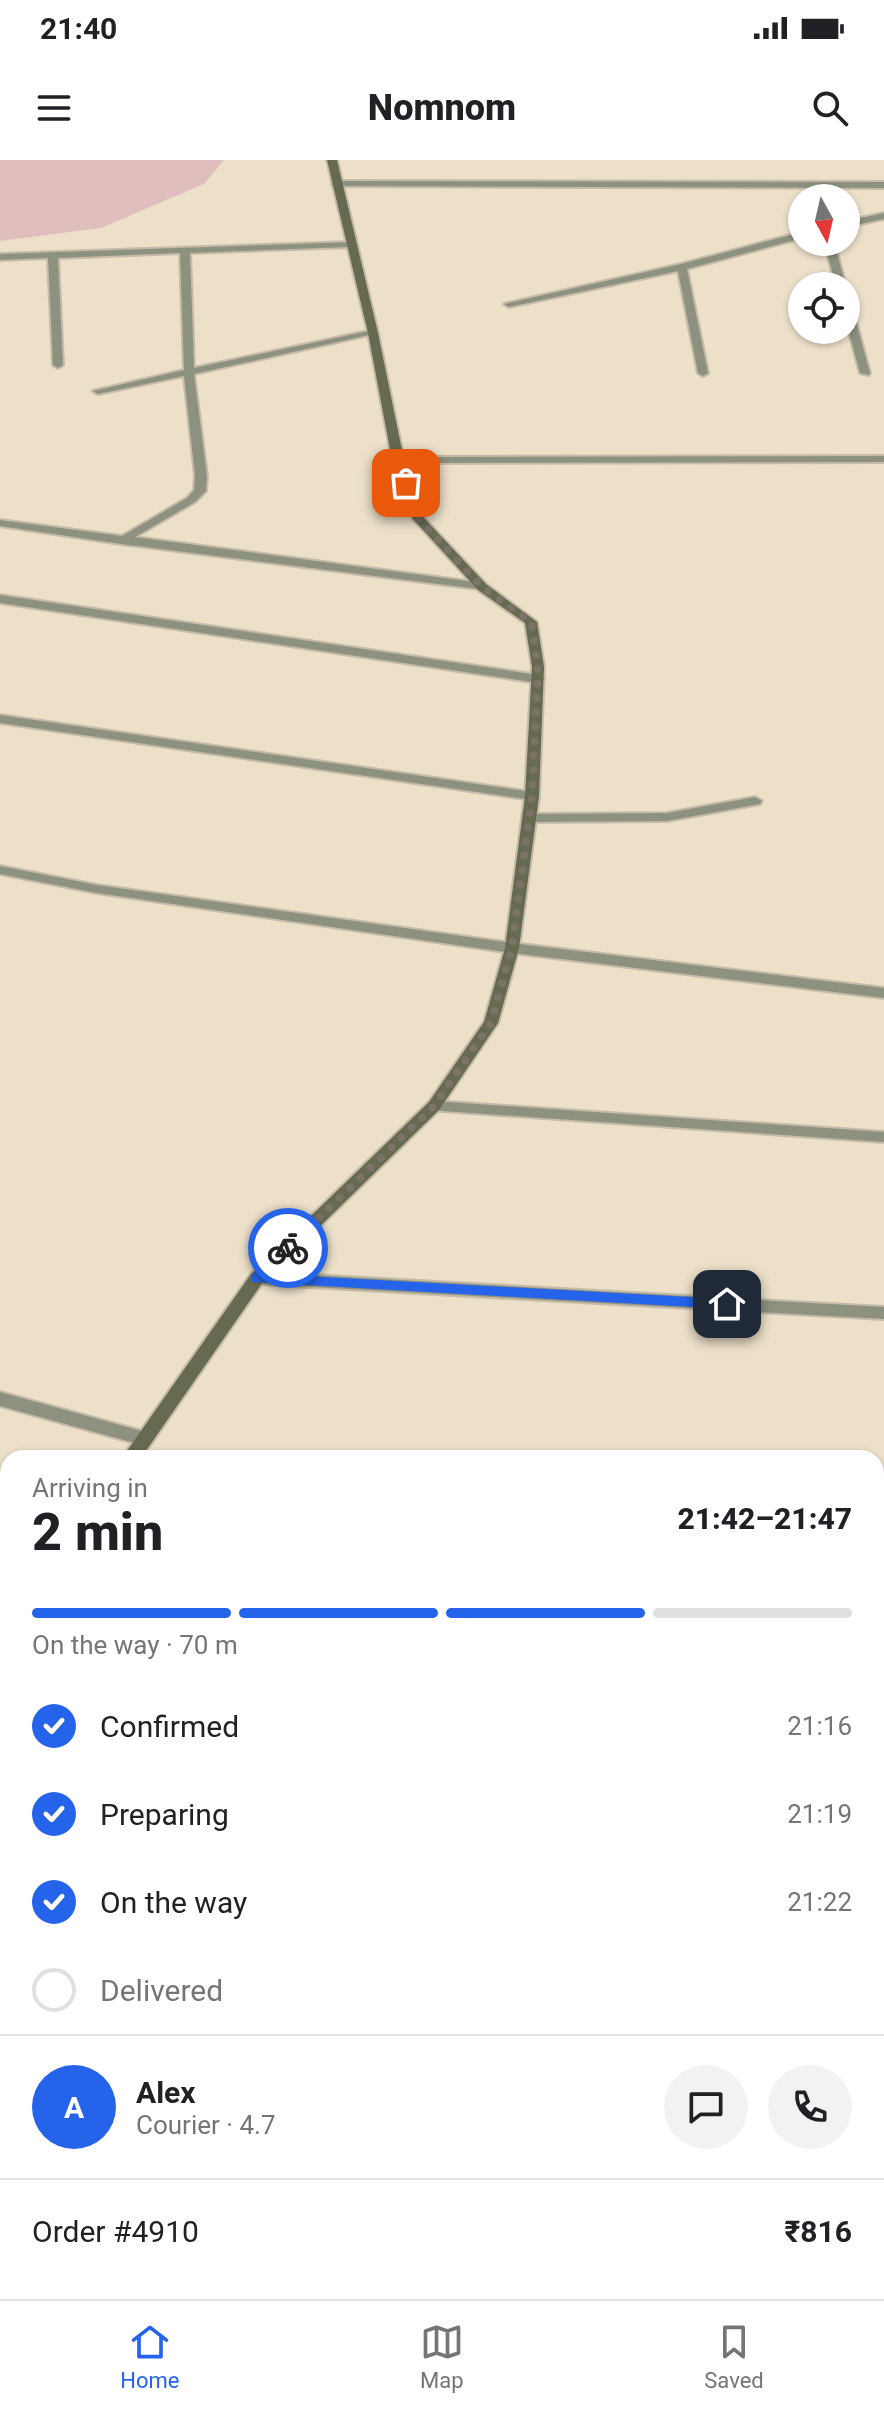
<!DOCTYPE html>
<meta charset="utf-8">
<style>
body{margin:0;font-family:Roboto,sans-serif;background:#f2f2f2;color:#202124;height:100vh;display:flex;flex-direction:column;font-size:30px;white-space:nowrap}
*{box-sizing:border-box;margin:0}
p{font-size:26px;color:#757577}
.icon{flex:none;width:44px;height:44px;fill:none;stroke:currentColor;stroke-width:2;stroke-linecap:round;stroke-linejoin:round}
.map{position:relative;flex:1;overflow:hidden}
.details{position:absolute;left:0px;top:1290px;width:884px;height:850px;display:flex;flex-direction:column;background:#fff;border-radius:24px 24px 0 0;box-shadow:0 2px 6px #0004}
.details>*{flex:none}
.needle{width:52px;rotate:172deg}
.fabs{position:absolute;left:788px;top:24px;display:grid;gap:16px}
.fabs a{display:grid;place-items:center;width:72px;height:72px;border-radius:50%;background:#fff;box-shadow:0 2px 6px #0004;font-size:40px}
.pin{position:absolute;display:grid;place-items:center;width:68px;height:68px;color:#fff;margin:-34px;border-radius:16px;box-shadow:0 4px 12px #0006}
.courier{position:absolute;display:grid;place-items:center;width:80px;height:80px;margin:-40px;border:6px solid #2563eb;border-radius:50%;background:#fff;color:#222;box-shadow:0 2px 10px #0007}
.overview em{font-style:normal;font-weight:800}
.overview div{display:flex;flex-direction:column-reverse}
.overview{display:flex;align-items:center;justify-content:space-between;height:136px;padding:0 32px}
h1{font-size:52px;font-weight:800;line-height:60px}
.bar{display:grid;grid-template-columns:repeat(4,1fr);gap:12px 8px;align-content:center;height:96px;padding:0 32px}
.bar i{height:10px;border-radius:6px;background:#e0e0e0}
.bar .active{background:#2563eb}
.bar p{grid-column:span 4}
.line{display:flex;align-items:center;gap:20px;padding:0 32px;border-top:2px solid #e0e0e0}
.line div{flex:1}
.round{display:grid;place-items:center;flex:none;width:84px;height:84px;border-radius:42px;background:#f2f2f2}
ol{padding:0 32px;list-style:none}
li{display:flex;align-items:center;gap:24px;height:88px}
li p{margin-inline-start:auto}
li .icon{padding:8px;border-radius:50%;background:#2563eb;color:#fff;stroke-width:4}
li:last-child{color:#757577}
li i{width:44px;height:44px;border:4px solid #e0e0e0;border-radius:50%}
.status{display:flex;justify-content:space-between;align-items:center;height:56px;padding:0 40px;background:#fff;direction:ltr}
.status svg{height:22px;fill:currentColor}
header{display:flex;justify-content:space-between;align-items:center;height:104px;padding:0 32px;background:#fff;font-size:36px;font-weight:800}
.tab-bar{display:flex;justify-content:space-around;align-items:center;height:112px;border-top:2px solid #e0e0e0;background:#fff;font-size:22px;color:#757577}
.tab-bar a{display:grid;justify-items:center;gap:4px}
.tab-bar .active{color:#2563eb}
.map>svg:first-child{display:block}
</style>
<div class="status"><b>21:40</b><svg viewBox="0 0 49 12"><path d="M0 12V9h3v3zM5 12V6h3v6zM10 12V3h3v9zM15 12V0h3v12zM26 1h20v11H26zM47 4h2v5h-2z"/></svg></div>
<header><svg class="icon" aria-label="menu" viewBox="0 0 24 24"><path d="M4 6h16M4 12h16M4 18h16"/></svg>Nomnom<svg class="icon" aria-label="search" viewBox="0 0 24 24"><circle cx="10" cy="10" r="6"/><path d="M15 15l6 6"/></svg></header>
<div class="map">
<svg width="884" height="2139" viewBox="0 0 884 2139">
<rect width="100%" height="100%" fill="#ece0c9"/>
<path fill="#e0bebe" d="M 0,0 L 224,0 L 204,24 L 101,68 L 0,81 Z"/>
<g fill="none" stroke-linecap="round" stroke-linejoin="round">
<g stroke="#c6bba8" stroke-width="4">
<g id="street">
<path d="M 337,21 L 884,22 L 884,28 L 334,26 L 332,24 Z"/>
<path d="M 884,53 L 884,59 L 846,67 L 846,61 Z"/>
<path d="M 802,72 L 802,78 L 687,109 L 708,213 L 703,216 L 698,213 L 678,111 L 509,147 L 504,144 L 681,104 Z"/>
<path d="M 353,82 L 353,86 L 350,87 L 190,93 L 194,208 L 373,170 L 378,173 L 194,214 L 207,316 L 206,331 L 195,342 L 135,377 L 482,423 L 488,427 L 486,430 L 121,384 L 0,366 L 0,360 L 122,376 L 187,338 L 194,330 L 195,316 L 184,216 L 98,234 L 93,231 L 184,210 L 180,93 L 58,98 L 63,205 L 58,208 L 53,205 L 48,98 L 0,100 L 0,94 Z"/>
<path d="M 824,82 L 834,82 L 846,126 L 836,126 Z"/>
<path d="M 846,140 L 851,143 L 870,213 L 869,215 L 860,213 L 846,162 Z"/>
<path d="M 884,296 L 884,302 L 398,303 L 392,300 L 398,297 Z"/>
<path d="M 0,435 L 538,515 L 544,519 L 538,523 L 0,443 Z"/>
<path d="M 0,555 L 532,632 L 539,636 L 532,640 L 0,563 Z"/>
<path d="M 755,637 L 762,641 L 760,644 L 667,661 L 529,662 L 522,658 L 529,654 L 667,653 Z"/>
<path d="M 0,706 L 97,725 L 512,783 L 884,828 L 884,838 L 512,793 L 97,733 L 0,714 Z"/>
<path d="M 434,941 L 884,972 L 884,982 L 429,950 L 426,946 L 429,942 Z"/>
<path d="M 257,1112 L 884,1147 L 884,1159 L 257,1124 L 249,1118 Z"/>
<path d="M 0,1232 L 142,1271 L 148,1273 L 151,1278 L 148,1283 L 142,1285 L 0,1246 Z"/>
<rect x="876" y="1340" width="8" height="14"/>
<path d="M 876,1559 L 884,1564 L 884,1620 L 876,1615 Z"/>
<path d="M 0,1687 L 8,1688 L 8,1706 L 0,1705 Z"/>
<rect x="876" y="1998" width="8" height="22"/>
<rect x="0" y="2033" width="8" height="22"/>
</g>
</g>
<g stroke="#c6bba8" stroke-width="4">
<g id="secondary">
<path d="M 327,0 L 337,0 L 378,173 L 404,300 L 424,358 L 486,424 L 537,462 L 544,507 L 539,636 L 519,788 L 498,863 L 439,950 L 263,1122 L 141,1298 L 122,1298 L 251,1114 L 429,942 L 484,862 L 505,788 L 525,636 L 532,507 L 525,463 L 478,430 L 413,359 L 392,300 L 368,173 Z"/>
<path d="M 8,1544 L 8,1572 L 0,1577 L 0,1549 Z"/>
</g>
</g>
<use href="#street" fill="#8d917f" fill-rule="evenodd"/>
<use href="#secondary" fill="#666a50" fill-rule="evenodd"/>
</g>
<path fill="#2563eb" d="M 283,1085 L 294,1088 L 269,1114 L 727,1139 L 734,1144 L 727,1149 L 252,1122 L 252,1115 Z"/>
<g fill="none" stroke-linecap="round" stroke-linejoin="round">
<path stroke="#7b7366" stroke-width="8" stroke-dasharray="0 14.4" d="M 288,1088 L 434,946 L 491,863 L 512,788 L 532,636 L 538,507 L 531,462 L 482,427 L 419,359 L 406,323"/>
</g>
</svg>
<div class="fabs">
<a><svg class="needle" viewBox="-14 -14 28 28"><path d="M0-13l5 13h-10z" fill="#e53935"/><path d="M0 13l5-13h-10z" fill="#757577"/></svg></a>
<a><svg class="icon" aria-label="locate" viewBox="0 0 24 24"><circle cx="12" cy="12" r="6"/><path d="M12 2v4M12 18v4M2 12h4M18 12h4"/></svg></a>
</div>
<div class="pin" style="left:406px;top:323px;background:#ea580c"><svg class="icon" aria-label="bag" viewBox="0 0 24 24"><path d="M5 8h14l-1 12H6zM9 8a3 3 0 0 1 6 0"/></svg></div>
<div class="pin" style="left:727px;top:1144px;background:#1f2937"><svg class="icon" aria-label="home" viewBox="0 0 24 24"><path d="M3 11l9-7 9 7M6 9v11h12V9"/></svg></div>
<div class="courier" style="left:288px;top:1088px"><svg class="icon" aria-label="bike" viewBox="0 0 24 24"><circle cx="6" cy="16" r="4"/><circle cx="18" cy="16" r="4"/><path d="M6 16l4-8h5l3 8M10 8l3 8H6M13 5h3"/></svg></div>
<section class="details">
<div class="overview"><div><h1>2 min</h1><p>Arriving in</p></div><em>21:42–21:47</em></div>
<div class="bar"><i class="active"></i><i class="active"></i><i class="active"></i><i></i><p>On the way · 70 m</p></div>
<ol>
<li><svg class="icon" aria-label="check" viewBox="0 0 24 24"><path d="M5 12l5 5 9-10"/></svg>Confirmed<p>21:16</p></li>
<li><svg class="icon" aria-label="check" viewBox="0 0 24 24"><path d="M5 12l5 5 9-10"/></svg>Preparing<p>21:19</p></li>
<li><svg class="icon" aria-label="check" viewBox="0 0 24 24"><path d="M5 12l5 5 9-10"/></svg>On the way<p>21:22</p></li>
<li><i></i>Delivered</li>
</ol>
<div class="line" style="height:144px"><b class="round" style="background:#2563eb;color:#fff">A</b><div><b>Alex</b><p>Courier · 4.7</p></div><a class="round"><svg class="icon" aria-label="chat" viewBox="0 0 24 24"><path d="M4 5h16v11H9l-5 4z"/></svg></a><a class="round"><svg class="icon" aria-label="phone" viewBox="0 0 24 24"><path d="M5 4h4l2 5-3 2q2 4 5 5l2-3 5 2v4C11 20 4 13 5 4z"/></svg></a></div>
<div class="line" style="height:104px"><div>Order #4910</div><b>₹816</b></div>
</section>
</div>
<nav class="tab-bar">
<a class="active"><svg class="icon" aria-label="home" viewBox="0 0 24 24"><path d="M3 11l9-7 9 7M6 9v11h12V9"/></svg>Home</a>
<a><svg class="icon" aria-label="map" viewBox="0 0 24 24"><path d="M3 6l6-2 6 2 6-2v14l-6 2-6-2-6 2zM9 4v14M15 6v14"/></svg>Map</a>
<a><svg class="icon" aria-label="saved" viewBox="0 0 24 24"><path d="M7 4h10v16l-5-4-5 4z"/></svg>Saved</a>
</nav>
